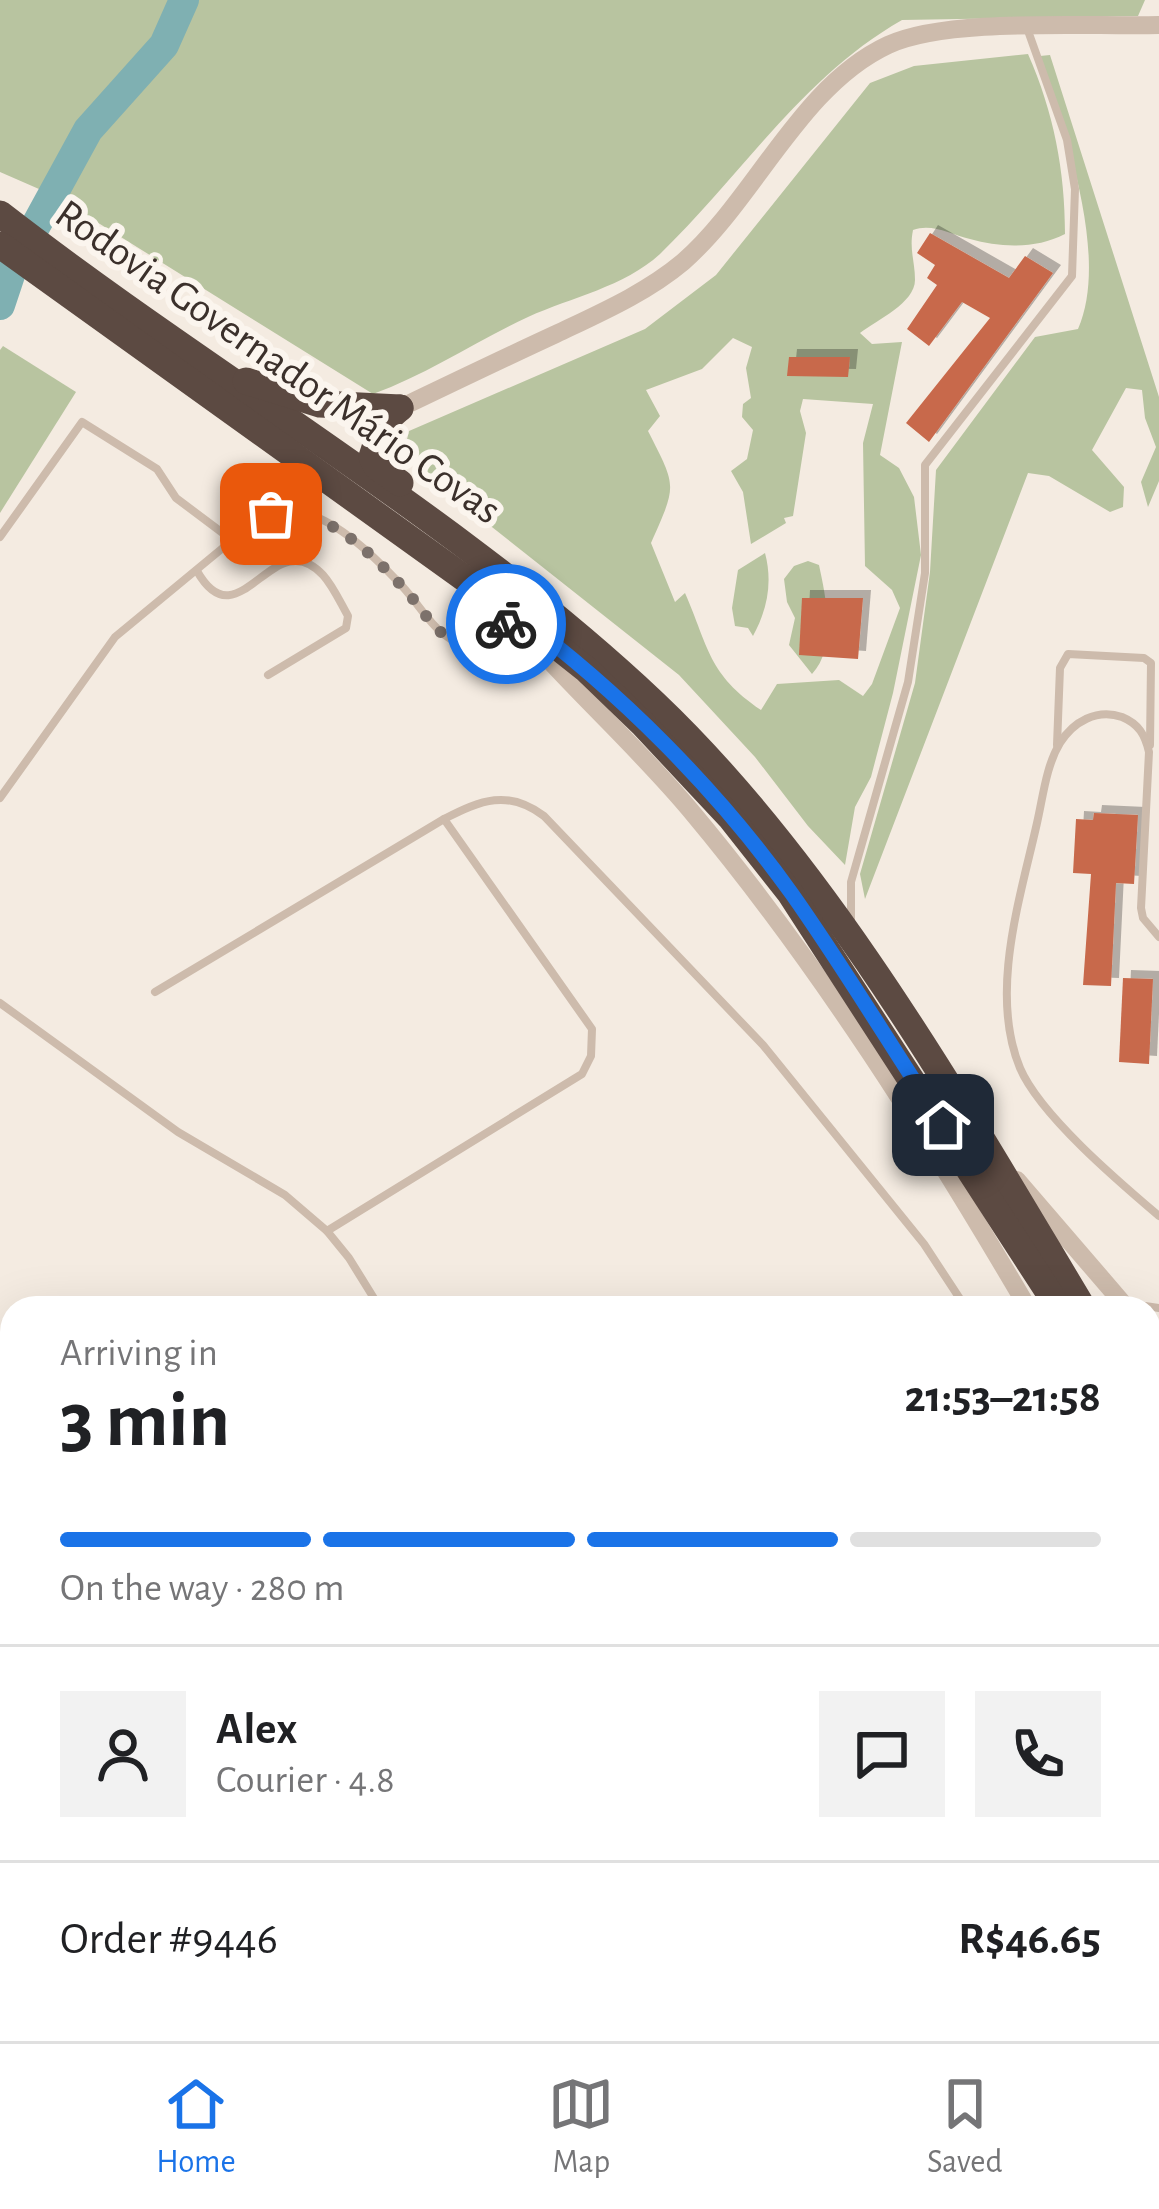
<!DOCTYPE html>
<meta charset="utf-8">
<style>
body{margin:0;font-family:"Alegreya Sans",sans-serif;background:#f2f2f2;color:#202124;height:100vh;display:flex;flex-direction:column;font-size:45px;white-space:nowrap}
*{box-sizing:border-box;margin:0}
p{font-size:39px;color:#757577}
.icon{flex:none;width:66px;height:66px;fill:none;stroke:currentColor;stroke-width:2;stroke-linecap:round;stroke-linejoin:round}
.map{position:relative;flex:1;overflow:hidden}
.drawer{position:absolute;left:0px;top:1296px;width:1161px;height:747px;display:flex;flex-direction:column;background:#fff;border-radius:36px 36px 0 0;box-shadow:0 12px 48px #0002}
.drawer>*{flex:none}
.pin{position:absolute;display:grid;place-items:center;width:102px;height:102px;color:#fff;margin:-51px;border-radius:24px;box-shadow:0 6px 18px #0006}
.courier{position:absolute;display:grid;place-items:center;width:120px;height:120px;margin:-60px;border:9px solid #1a73e8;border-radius:50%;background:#fff;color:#222;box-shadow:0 3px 15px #0007}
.overview em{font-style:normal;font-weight:700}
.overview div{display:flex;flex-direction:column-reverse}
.overview{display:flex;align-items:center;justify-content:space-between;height:204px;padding:0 60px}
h1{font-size:78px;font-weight:700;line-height:90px}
.bar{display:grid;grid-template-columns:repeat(4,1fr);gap:18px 12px;align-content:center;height:144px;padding:0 60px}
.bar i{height:15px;border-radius:9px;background:#e0e0e0}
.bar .current{background:#1a73e8}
.bar p{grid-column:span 4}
.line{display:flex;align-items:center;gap:30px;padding:0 60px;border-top:3px solid #e0e0e0}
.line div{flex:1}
.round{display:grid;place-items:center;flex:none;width:126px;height:126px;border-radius:0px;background:#f2f2f2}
.tab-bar{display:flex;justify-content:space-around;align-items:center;height:168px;border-top:3px solid #e0e0e0;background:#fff;font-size:33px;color:#757577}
.tab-bar a{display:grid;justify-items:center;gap:6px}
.tab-bar .current{color:#1a73e8}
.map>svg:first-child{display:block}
</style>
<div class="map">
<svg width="1159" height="2041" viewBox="0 0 1159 2041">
<defs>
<filter id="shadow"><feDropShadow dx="8" dy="-8" stdDeviation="0" flood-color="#0004"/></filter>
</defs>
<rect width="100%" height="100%" fill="#f4ebe1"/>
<g fill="#b8c4a0" fill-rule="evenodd">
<path d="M 0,0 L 1145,0 L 1138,16 L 902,20 C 802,77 741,176 660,254 C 624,287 572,297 528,317 C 476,341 428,374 373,394 L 55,196 L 0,172 Z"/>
<path d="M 1028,54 C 1054,113 1065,171 1065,234 C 1036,249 1001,248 970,239 C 950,234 932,223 913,230 C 909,250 915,261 915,280 C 915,303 877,320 860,333 L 872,344 L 902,342 L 880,455 L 899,468 L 914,497 L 921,555 L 893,693 L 871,777 L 855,807 L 845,865 L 808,826 L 755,757 L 679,675 L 416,467 L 404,452 L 409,431 L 645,329 L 716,275 L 870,83 L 914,66 ZM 733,338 L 752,347 L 746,368 L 751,398 L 743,404 L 742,417 L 753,430 L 747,459 L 731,471 L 743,492 L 751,544 L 786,523 L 784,518 L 793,516 L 806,433 L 800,411 L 803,399 L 873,404 L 863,443 L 865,566 L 892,590 L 900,608 L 872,684 L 863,696 L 839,680 L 777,684 L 761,710 C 708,674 709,648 685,593 L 675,602 L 651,543 C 677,484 677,488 648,431 L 660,416 L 646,390 L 702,369 Z"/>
<path d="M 1050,55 L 1159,397 L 1159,481 L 1148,507 L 1141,482 L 1156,447 L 1145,418 L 1142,390 L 1126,388 L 1092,450 L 1124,487 L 1123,507 L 1110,512 L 1049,476 L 1028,473 L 865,899 L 860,874 L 915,683 L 930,572 L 936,470 L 1035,337 L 1078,329 C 1110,256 1064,129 1040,56 Z"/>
<path d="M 3,346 L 76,392 L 0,513 L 0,350 Z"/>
<path d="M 765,553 C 773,583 767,610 753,636 L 748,628 L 735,626 L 732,608 L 738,570 Z"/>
<path d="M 808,561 L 819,565 C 826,598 837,648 812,674 L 789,645 L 795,618 L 787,602 L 784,579 L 794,566 Z"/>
</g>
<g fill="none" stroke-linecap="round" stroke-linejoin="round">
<path stroke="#7fb0b2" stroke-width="30" d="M 0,305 L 12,269 L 88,130 L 164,45 L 184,0"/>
</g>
<g fill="#c8694b" filter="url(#shadow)">
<path d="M 930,233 L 1009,278 L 1025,256 L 1053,273 L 929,442 L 906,423 L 990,318 L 962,302 L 929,346 L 907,329 L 937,285 L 927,278 L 935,265 L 917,253 Z"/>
<path d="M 789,357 L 850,357 L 848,377 L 787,376 Z"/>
<path d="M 802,598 L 863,598 L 858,659 L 799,655 Z"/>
<path d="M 1094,813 L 1138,815 L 1134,884 L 1116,883 L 1111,986 L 1083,985 L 1091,874 L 1073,873 L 1076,819 L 1093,820 Z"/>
<path d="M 1123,978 L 1153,979 L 1149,1064 L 1119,1062 Z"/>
</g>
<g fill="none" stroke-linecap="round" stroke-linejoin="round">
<g stroke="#cdbbac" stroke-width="8">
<path d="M 0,537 L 82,422 L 157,469 L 176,498 L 232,540"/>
<path d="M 197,571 C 239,645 273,521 323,575 C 333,586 340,602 348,616 L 346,628 L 268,675"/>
<path d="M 1057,745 L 1060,668 L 1068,654 L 1144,658 L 1151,663 L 1150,745"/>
<path d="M 0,798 L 115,637 L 253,523 C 264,518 275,512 288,511 C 329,510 376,558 402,586 C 427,613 438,645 479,647 L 511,619"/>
<path d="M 851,923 L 851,882 L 908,682 L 925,573 L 925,465 L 1072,276 L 1075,189 L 1067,140 L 1027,28"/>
<path d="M 1159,937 L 1143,918 L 1141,908 L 1149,752 C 1145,735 1139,724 1122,717 C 1097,708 1073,722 1060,743 C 1046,766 1043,797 1037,823 C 1020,899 989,993 1020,1068 C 1040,1115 1119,1182 1159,1216"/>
<path d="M 155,992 L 444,819 C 481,800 508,789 544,816 L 763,1045 L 924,1244 L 966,1308"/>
<path d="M 0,1003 L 178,1132 L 285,1195 L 327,1231 L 349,1258 L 380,1308"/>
<path d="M 327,1231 L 582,1074 L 591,1056 L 592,1029 L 444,819"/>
<path d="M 1125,1303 L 1159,1308"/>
<path d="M 1149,1623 L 1159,1636"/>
<path d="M 1149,1723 L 1159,1718"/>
</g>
<path stroke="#cdbbac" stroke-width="15" d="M 608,2031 L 611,2041"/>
<g stroke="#cdbbac" stroke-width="18">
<path d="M 400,408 C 452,383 504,358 556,334 C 600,313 646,293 683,262 C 755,199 800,86 888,45 C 948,17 1089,27 1159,25"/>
<path d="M 534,633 L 536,644 L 547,658 C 594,709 646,757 691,811 C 819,964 927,1136 1028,1308"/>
<path d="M 1017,1180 L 1127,1308"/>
<path d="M 1149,1339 L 1159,1354"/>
<path d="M 1149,1519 L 1159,1537"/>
<path d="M 1149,1826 L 1159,1824"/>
<path d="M 0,1837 L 12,1841"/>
</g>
<g stroke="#5c4a42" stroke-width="27">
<path d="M 0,214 C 214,380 457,517 654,703 C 826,866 961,1105 1083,1308"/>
<path d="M 0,245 L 534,628 L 587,670 L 643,724 L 730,817 L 790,893 L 1059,1308"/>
<path d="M 246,381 L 320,404 L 400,408"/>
<path d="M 400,483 L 377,467 L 372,457 L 383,423 L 400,408"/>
<path d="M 1149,1418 L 1159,1435"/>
<path d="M 1149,1457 L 1159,1473"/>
</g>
</g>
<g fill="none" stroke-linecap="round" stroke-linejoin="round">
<path stroke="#7c716b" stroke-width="12" stroke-dasharray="0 21.6" d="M 271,514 C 322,504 367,550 400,584 C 426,610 437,646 479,647 L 506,624"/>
<path stroke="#1a73e8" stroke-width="15" d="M 506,624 L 515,614 C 619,691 717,789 792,894 C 845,969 892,1048 943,1125"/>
</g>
<g text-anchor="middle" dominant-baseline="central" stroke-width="12" stroke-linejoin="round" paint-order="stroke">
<g font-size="42" fill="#3b302b" stroke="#fbf5ee">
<text transform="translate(278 362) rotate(35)">Rodovia Governador Mário Covas</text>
</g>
</g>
</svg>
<div class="pin" style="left:271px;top:514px;background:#ea580c"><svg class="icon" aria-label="bag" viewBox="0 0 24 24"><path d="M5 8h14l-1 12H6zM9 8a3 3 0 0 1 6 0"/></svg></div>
<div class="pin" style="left:943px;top:1125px;background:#1f2937"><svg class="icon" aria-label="home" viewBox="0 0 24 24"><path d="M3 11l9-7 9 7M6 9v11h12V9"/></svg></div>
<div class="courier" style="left:506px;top:624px"><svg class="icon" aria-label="bike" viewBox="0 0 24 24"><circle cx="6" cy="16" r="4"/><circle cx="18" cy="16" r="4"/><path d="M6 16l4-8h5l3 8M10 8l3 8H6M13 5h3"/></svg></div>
<section class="drawer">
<div class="overview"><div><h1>3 min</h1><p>Arriving in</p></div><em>21:53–21:58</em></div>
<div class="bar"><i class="current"></i><i class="current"></i><i class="current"></i><i></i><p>On the way · 280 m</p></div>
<div class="line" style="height:216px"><a class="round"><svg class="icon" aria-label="person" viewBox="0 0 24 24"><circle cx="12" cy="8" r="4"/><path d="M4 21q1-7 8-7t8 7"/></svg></a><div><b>Alex</b><p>Courier · 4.8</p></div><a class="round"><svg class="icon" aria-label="chat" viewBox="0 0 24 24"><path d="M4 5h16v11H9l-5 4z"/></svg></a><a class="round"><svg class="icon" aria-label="phone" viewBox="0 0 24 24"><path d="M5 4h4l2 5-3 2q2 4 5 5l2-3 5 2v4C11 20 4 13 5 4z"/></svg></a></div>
<div class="line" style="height:156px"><div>Order #9446</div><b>R$46.65</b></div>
</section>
</div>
<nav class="tab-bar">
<a class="current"><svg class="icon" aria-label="home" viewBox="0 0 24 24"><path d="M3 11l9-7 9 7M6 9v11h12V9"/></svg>Home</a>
<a><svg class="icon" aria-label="map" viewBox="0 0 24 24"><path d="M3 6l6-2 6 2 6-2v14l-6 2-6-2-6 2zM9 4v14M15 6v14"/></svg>Map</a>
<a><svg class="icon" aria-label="saved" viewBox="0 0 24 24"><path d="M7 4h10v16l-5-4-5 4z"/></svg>Saved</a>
</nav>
